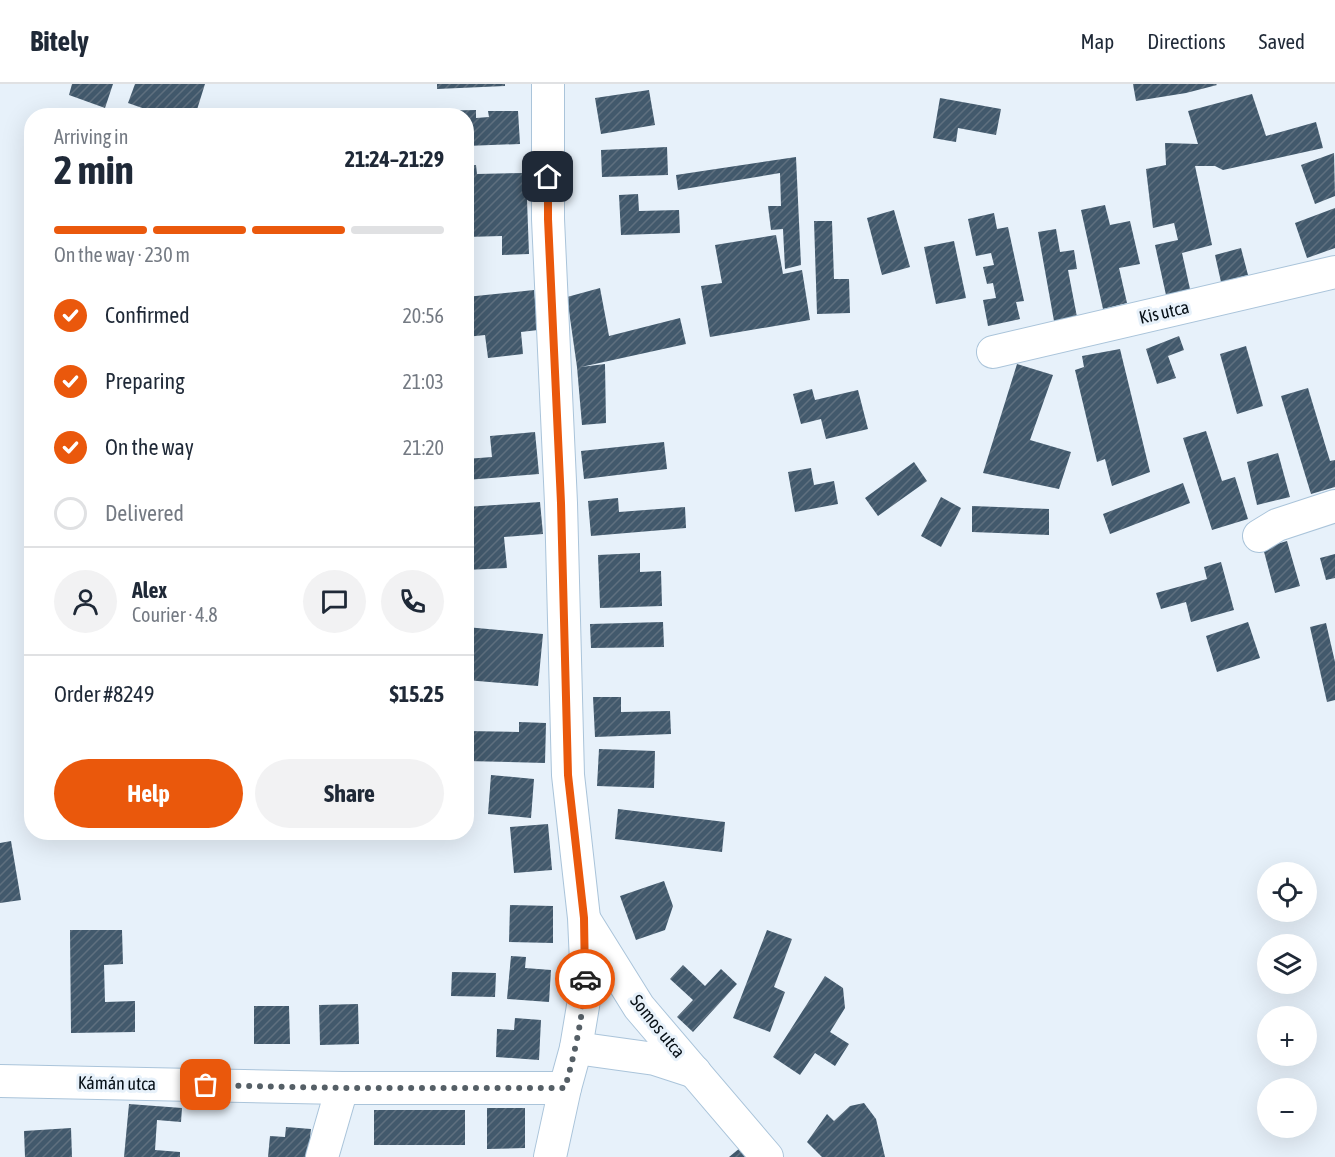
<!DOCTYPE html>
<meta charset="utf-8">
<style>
body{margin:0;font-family:"Asap Condensed",sans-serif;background:#f2f2f3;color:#1f2937;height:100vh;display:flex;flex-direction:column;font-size:22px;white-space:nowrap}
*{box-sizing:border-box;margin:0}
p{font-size:20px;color:#747a83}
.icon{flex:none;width:33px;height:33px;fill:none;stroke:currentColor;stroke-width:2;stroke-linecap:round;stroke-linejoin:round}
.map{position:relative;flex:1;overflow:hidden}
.side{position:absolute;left:24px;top:24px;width:450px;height:732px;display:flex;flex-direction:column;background:#fff;border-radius:24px;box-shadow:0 6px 24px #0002}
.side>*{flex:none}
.tools{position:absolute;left:1257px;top:778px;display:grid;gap:12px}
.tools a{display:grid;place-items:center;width:60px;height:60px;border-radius:50%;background:#fff;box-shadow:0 6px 24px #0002;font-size:30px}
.pin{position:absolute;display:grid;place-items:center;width:51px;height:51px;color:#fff;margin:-26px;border-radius:12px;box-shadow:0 3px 9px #0006}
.courier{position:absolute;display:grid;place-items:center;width:60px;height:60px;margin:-30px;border:4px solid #ea580c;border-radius:50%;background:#fff;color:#222;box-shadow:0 2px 8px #0007}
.headline em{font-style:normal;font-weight:700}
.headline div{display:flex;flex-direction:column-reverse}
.headline{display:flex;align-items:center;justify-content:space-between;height:102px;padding:0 30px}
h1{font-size:39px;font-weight:700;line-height:45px}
.bar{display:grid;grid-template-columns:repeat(4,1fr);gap:9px 6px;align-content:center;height:72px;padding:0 30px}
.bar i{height:8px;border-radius:4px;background:#e0e1e3}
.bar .active{background:#ea580c}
.bar p{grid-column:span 4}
.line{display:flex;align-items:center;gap:15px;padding:0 30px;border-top:2px solid #e0e1e3}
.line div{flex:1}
.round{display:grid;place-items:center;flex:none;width:63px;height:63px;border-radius:32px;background:#f2f2f3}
ol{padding:0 30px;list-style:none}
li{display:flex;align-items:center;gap:18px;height:66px}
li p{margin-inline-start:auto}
li .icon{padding:6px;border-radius:50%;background:#ea580c;color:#fff;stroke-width:4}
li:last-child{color:#747a83}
li i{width:33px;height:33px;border:3px solid #e0e1e3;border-radius:50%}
.primary-button{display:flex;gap:12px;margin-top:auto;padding:12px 30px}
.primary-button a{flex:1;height:69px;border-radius:36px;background:#ea580c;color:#fff;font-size:24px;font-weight:700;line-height:69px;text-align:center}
.primary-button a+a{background:#f2f2f3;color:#1f2937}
header{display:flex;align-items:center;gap:36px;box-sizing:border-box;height:84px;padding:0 30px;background:#fff;border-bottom:2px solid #e0e1e3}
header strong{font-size:28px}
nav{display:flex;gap:33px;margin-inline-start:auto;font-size:21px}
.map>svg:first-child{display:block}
</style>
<header>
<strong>Bitely</strong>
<nav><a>Map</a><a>Directions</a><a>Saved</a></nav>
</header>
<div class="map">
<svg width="1335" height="1073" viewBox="0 0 1335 1073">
<defs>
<pattern id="building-hatch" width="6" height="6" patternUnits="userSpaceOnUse" patternTransform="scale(1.5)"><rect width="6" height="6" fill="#42596c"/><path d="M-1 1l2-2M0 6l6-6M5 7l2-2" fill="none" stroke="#5f707f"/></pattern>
</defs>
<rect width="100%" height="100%" fill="#e7f1fa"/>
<g fill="url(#building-hatch)">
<path d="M 72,0 L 113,0 L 105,24 L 69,11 Z"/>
<path d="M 135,0 L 205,0 L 195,32 L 165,32 L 128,19 Z"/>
<path d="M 437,0 L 505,0 L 505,2 L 437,5 Z"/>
<path d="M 1133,0 L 1216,0 L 1217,1 L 1186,9 L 1136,17 Z"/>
<path d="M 649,6 L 655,41 L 601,50 L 595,14 Z"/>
<path d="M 1252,10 L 1266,52 L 1316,38 L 1323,64 L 1223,86 L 1215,82 L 1195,82 L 1212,161 L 1182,169 L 1190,205 L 1166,211 L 1155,161 L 1178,156 L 1174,139 L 1153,144 L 1146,85 L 1166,81 L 1165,59 L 1198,60 L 1188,27 Z"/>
<path d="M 940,14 L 1001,25 L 996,51 L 958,44 L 956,58 L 933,54 Z"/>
<path d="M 476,26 L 476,34 L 489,33 L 488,27 L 518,27 L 520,60 L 466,62 L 466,32 L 426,32 L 426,27 Z"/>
<path d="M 667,63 L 668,91 L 602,93 L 601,66 Z"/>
<path d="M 1334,69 L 1335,112 L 1315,120 L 1301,81 Z"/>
<path d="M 796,73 L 801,181 L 785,185 L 783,145 L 771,146 L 768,122 L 781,122 L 780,89 L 678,106 L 676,91 Z"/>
<path d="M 476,81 L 477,90 L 526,89 L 529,170 L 502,171 L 502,152 L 466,153 L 466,82 Z"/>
<path d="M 638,110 L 639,127 L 679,126 L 680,149 L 621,151 L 619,111 Z"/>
<path d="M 1105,121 L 1110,141 L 1130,137 L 1140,180 L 1119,184 L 1127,219 L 1103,225 L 1081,126 Z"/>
<path d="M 1335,124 L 1335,164 L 1307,174 L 1295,139 Z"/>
<path d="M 894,126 L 910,183 L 882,191 L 867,134 Z"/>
<path d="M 994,129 L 997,145 L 1008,143 L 1024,217 L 1016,218 L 1020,235 L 988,242 L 983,216 L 996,214 L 993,199 L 987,200 L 983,183 L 994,181 L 991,169 L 976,172 L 968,135 Z"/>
<path d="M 814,137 L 832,137 L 834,195 L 849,195 L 850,229 L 817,230 Z"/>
<path d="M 1056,145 L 1060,168 L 1074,166 L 1077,185 L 1068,186 L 1077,233 L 1054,237 L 1038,148 Z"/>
<path d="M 776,151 L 783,190 L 802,186 L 810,236 L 710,253 L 701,202 L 722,199 L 715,161 Z"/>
<path d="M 954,157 L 966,214 L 936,220 L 924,163 Z"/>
<path d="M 1241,164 L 1248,191 L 1221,198 L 1215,171 Z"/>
<path d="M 600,204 L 609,252 L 680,234 L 686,260 L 581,283 L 605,280 L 606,339 L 582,341 L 577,283 L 567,213 Z"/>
<path d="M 534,206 L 538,246 L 521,248 L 523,270 L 488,274 L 485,251 L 466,253 L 466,213 Z"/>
<path d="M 1179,252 L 1184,266 L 1168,272 L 1176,294 L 1157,300 L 1146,265 Z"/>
<path d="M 1246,262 L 1263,322 L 1237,330 L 1220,270 Z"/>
<path d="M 1120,265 L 1150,388 L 1112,402 L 1105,375 L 1097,378 L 1075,286 L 1084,283 L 1082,272 Z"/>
<path d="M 1017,280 L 1053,291 L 1030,356 L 1071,368 L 1059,405 L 983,389 Z"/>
<path d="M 1308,304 L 1330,377 L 1335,376 L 1335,403 L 1311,410 L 1281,312 Z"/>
<path d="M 812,305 L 815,316 L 858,306 L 868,345 L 826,355 L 821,335 L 801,340 L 793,310 Z"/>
<path d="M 1206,347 L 1222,397 L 1235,393 L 1248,435 L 1212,446 L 1183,354 Z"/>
<path d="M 535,348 L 539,390 L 466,396 L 466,375 L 492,373 L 490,352 Z"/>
<path d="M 664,358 L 667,385 L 584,395 L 581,367 Z"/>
<path d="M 1278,369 L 1290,413 L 1257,421 L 1247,378 Z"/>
<path d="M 914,378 L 927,397 L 878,432 L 865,414 Z"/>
<path d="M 811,384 L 814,401 L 834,397 L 838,420 L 795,428 L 788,388 Z"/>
<path d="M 1183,399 L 1190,419 L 1110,450 L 1103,430 Z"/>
<path d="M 941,413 L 961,424 L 941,463 L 921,452 Z"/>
<path d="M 618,414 L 619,428 L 685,423 L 686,444 L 591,452 L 588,417 Z"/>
<path d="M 540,418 L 543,450 L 504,453 L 507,484 L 466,486 L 466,423 Z"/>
<path d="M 972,422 L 1049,425 L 1049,451 L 972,448 Z"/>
<path d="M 1287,457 L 1300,502 L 1275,509 L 1263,464 Z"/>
<path d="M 640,469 L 640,488 L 661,487 L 662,522 L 600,524 L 598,471 Z"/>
<path d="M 1335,470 L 1335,494 L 1326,496 L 1320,474 Z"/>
<path d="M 1221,478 L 1234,526 L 1191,538 L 1186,518 L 1161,525 L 1156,509 L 1207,495 L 1204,483 Z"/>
<path d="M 663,538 L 664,563 L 591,564 L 590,540 Z"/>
<path d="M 1248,538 L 1260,574 L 1217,588 L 1206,552 Z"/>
<path d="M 1326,539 L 1335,578 L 1335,616 L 1327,618 L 1310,543 Z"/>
<path d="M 466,543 L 543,550 L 538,602 L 466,596 Z"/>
<path d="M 593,613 L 621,613 L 621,628 L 670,627 L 671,650 L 595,653 Z"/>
<path d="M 519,638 L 546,639 L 545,679 L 466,677 L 466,647 L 519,648 Z"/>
<path d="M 599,665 L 655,667 L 654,704 L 597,702 Z"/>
<path d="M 491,691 L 534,695 L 531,734 L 488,730 Z"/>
<path d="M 618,725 L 725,738 L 722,768 L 615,755 Z"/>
<path d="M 548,740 L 552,786 L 514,789 L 510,743 Z"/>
<path d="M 11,757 L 21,816 L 0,819 L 0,759 Z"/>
<path d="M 664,797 L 673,822 L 665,846 L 636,856 L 620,812 Z"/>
<path d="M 510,821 L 553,822 L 553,859 L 509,858 Z"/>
<path d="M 70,846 L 122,846 L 123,880 L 104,881 L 105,918 L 135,917 L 135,948 L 71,949 Z"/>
<path d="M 767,846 L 792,855 L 774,903 L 785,908 L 770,948 L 733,934 Z"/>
<path d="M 511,872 L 526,873 L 525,884 L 551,886 L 549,918 L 507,915 Z"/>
<path d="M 683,881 L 705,902 L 721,885 L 737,900 L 693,948 L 677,933 L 693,916 L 670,895 Z"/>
<path d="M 452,888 L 496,889 L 495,913 L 451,912 Z"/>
<path d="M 825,892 L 843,904 L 845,924 L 830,948 L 849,960 L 835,982 L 815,969 L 800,991 L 773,973 Z"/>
<path d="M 358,920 L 359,960 L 320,961 L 319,921 Z"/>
<path d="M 254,922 L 289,922 L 290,960 L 254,960 Z"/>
<path d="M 515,934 L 541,936 L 539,976 L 496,973 L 497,945 L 514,946 Z"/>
<path d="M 864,1019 L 876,1035 L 885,1073 L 822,1073 L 807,1058 L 827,1030 L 834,1037 L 850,1022 Z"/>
<path d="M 129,1020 L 182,1024 L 181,1038 L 157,1036 L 155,1066 L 180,1068 L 180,1073 L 124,1073 Z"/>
<path d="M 487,1024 L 525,1024 L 525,1064 L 487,1065 Z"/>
<rect x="374" y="1026" width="91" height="35"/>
<path d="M 286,1043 L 311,1045 L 308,1073 L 268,1073 L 270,1052 L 285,1053 Z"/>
<path d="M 71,1044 L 72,1073 L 25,1073 L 24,1047 Z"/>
<path d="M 740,1064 L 748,1073 L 729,1073 Z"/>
</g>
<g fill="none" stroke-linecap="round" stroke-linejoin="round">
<g stroke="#aac4da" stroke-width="34">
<g id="minor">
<path d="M 548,0 L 548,135 L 561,419 L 568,691 L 584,834 L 586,878 L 584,916 L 576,964 L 565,1004 L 550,1073"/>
<path d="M 993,268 L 1335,188"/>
<path d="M 1259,452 L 1277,441 L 1335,422"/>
<path d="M 586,838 L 639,923 L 767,1073"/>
<path d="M 576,964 L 655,975 L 695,988"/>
<path d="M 0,997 L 342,1004 L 565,1004"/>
<path d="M 322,1073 L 342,1004"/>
</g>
</g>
<use href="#minor" stroke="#fff" stroke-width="32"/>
</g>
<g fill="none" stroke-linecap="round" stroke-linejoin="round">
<path stroke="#555f66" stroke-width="6" stroke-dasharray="0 10.8" d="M 206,1001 L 342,1004 L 565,1004 C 575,968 583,933 585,895"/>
<path stroke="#ea580c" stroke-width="8" d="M 548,93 L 548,135 L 561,419 L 568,691 L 584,834 L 585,895"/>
</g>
<g text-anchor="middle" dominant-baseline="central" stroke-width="6" stroke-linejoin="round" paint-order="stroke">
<g font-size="18" fill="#071017" stroke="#e7f1fa">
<text transform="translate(1164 228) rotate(-13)">Kis utca</text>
<text transform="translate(658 942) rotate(51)">Somos utca</text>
<text transform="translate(117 999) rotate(1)">Kámán utca</text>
</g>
</g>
</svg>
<div class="tools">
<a><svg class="icon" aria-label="locate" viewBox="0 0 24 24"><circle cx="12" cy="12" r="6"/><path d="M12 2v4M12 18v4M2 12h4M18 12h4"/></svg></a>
<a><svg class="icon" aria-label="layers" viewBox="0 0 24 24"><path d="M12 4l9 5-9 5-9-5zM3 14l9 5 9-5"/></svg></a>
<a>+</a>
<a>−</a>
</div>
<div class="pin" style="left:206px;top:1001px;background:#ea580c"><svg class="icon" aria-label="bag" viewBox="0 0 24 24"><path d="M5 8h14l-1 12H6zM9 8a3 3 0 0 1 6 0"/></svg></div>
<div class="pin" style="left:548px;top:93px;background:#1f2937"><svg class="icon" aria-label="home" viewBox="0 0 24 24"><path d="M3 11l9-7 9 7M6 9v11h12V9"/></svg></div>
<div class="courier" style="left:585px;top:895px"><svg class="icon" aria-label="car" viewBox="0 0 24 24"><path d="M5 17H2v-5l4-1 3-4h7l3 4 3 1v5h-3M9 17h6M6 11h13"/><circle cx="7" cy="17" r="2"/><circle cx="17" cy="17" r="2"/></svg></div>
<section class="side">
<div class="headline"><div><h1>2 min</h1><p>Arriving in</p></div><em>21:24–21:29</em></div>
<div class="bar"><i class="active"></i><i class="active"></i><i class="active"></i><i></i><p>On the way · 230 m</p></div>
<ol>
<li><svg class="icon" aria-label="check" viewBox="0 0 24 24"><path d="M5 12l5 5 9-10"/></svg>Confirmed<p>20:56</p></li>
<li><svg class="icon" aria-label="check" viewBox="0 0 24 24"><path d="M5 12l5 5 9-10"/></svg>Preparing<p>21:03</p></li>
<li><svg class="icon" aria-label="check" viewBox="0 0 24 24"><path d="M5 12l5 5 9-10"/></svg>On the way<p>21:20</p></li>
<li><i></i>Delivered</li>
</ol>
<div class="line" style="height:108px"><a class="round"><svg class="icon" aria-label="person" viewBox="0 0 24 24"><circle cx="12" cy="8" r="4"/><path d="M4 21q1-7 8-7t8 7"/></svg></a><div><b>Alex</b><p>Courier · 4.8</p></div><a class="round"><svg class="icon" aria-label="chat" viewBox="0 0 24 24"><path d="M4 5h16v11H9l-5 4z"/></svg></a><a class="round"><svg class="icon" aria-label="phone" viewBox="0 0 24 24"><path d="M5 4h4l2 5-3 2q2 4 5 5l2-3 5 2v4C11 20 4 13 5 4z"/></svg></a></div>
<div class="line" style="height:78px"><div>Order #8249</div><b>$15.25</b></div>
<div class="primary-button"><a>Help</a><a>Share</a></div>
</section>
</div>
